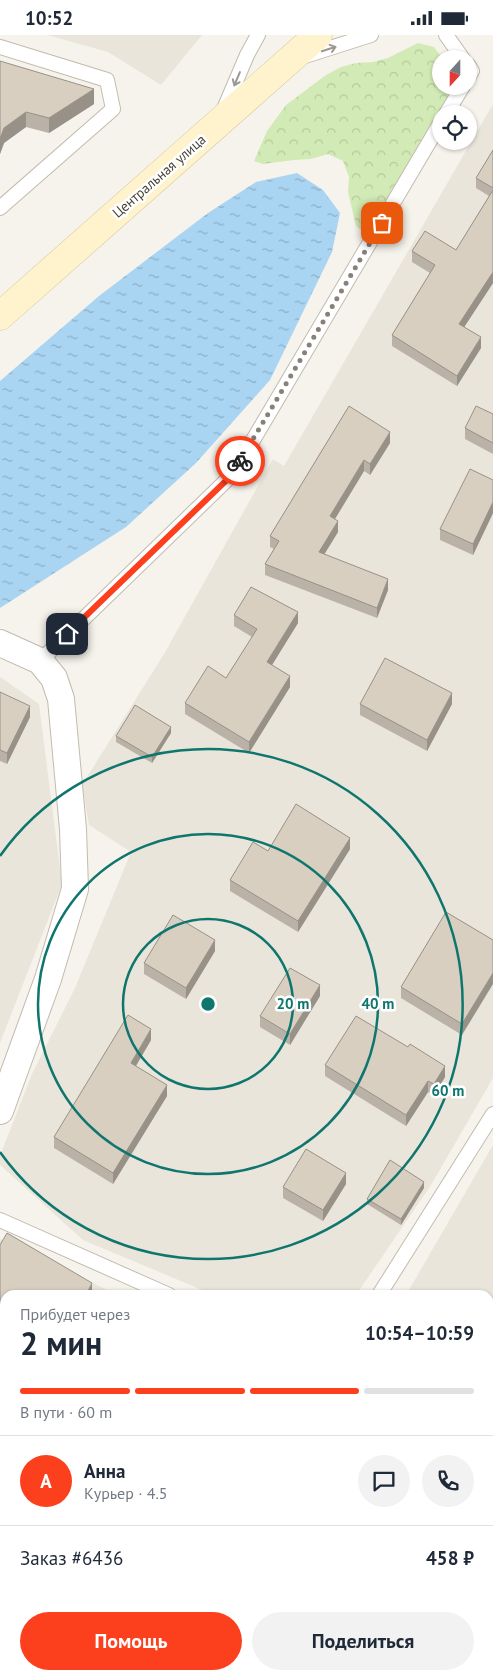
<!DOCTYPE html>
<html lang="ru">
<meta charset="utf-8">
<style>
body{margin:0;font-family:"PT Sans",sans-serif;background:#f2f2f3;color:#1f2937;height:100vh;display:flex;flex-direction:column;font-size:19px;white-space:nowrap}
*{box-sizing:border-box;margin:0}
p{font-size:16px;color:#747a83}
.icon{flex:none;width:28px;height:28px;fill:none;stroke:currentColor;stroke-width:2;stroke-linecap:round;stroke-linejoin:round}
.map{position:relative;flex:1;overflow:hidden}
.details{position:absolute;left:0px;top:1255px;width:494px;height:390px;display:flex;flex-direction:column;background:#fff;border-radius:15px 15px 0 0;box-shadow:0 1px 4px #0004}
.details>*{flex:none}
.needle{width:32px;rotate:201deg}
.fabs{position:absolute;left:432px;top:15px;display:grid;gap:10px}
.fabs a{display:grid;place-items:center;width:45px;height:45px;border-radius:50%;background:#fff;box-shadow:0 1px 4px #0004;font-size:25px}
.pin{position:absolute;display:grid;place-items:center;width:42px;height:42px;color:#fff;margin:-21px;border-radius:10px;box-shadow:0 2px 8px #0006}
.courier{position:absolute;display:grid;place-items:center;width:50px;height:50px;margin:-25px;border:4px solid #fc3f1d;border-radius:50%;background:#fff;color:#222;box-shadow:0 1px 6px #0007}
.overview em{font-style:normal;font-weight:600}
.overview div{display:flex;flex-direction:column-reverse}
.overview{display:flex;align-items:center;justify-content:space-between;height:85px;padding:0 20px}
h1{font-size:32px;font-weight:600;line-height:38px}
.bar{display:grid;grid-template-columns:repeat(4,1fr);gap:8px 5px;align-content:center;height:60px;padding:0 20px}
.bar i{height:6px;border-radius:4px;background:#e0e1e3}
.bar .current{background:#fc3f1d}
.bar p{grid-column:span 4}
.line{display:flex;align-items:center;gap:12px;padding:0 20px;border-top:1px solid #e0e1e3}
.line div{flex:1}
.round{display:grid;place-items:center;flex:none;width:52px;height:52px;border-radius:26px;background:#f2f2f3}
.cta{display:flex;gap:10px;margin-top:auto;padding:10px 20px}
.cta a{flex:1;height:58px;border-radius:30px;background:#fc3f1d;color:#fff;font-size:20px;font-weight:600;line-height:58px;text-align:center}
.cta a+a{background:#f2f2f3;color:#1f2937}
.status{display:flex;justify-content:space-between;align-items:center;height:35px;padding:0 25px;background:#fff;direction:ltr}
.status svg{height:14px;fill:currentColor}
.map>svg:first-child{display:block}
</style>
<div class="status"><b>10:52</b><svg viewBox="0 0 49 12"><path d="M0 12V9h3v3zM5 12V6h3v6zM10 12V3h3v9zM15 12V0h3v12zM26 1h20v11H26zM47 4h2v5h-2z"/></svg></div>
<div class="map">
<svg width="493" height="1645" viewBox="0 0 493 1645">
<defs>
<pattern id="forest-crowns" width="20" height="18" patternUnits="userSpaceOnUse" patternTransform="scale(1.25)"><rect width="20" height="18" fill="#d2eab5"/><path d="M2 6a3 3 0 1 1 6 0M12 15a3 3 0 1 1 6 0" fill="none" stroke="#b6ca9c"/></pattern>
<pattern id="water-ripples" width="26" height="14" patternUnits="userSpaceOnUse" patternTransform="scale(1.25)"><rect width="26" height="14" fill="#a9d4f2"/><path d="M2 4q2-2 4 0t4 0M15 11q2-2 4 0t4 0" fill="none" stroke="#8caec5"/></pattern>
</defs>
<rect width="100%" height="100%" fill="#f6f3ec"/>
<g fill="#eae5da">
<path d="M 47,0 L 202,0 L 161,50 L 108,17 Z"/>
<path d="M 493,69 L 493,1043 L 431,1150 L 356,1260 L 214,1260 L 83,1205 L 0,1130 L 0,1121 L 32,1039 L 75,953 L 131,817 L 89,790 L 82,750 L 164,619 L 273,424 L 284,431 Z"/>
<path d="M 0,642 L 39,669 L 62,849 L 0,1008 Z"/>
<path d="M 493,1110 L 493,1645 L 0,1645 L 0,1204 L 118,1260 L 5,1260 L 5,1640 L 489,1640 L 489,1260 L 406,1260 Z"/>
</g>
<path fill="url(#forest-crowns)" d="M 418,8 L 434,12 L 443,24 L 441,24 L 441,51 L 449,51 L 449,59 L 443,75 L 369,201 L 356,191 L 348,157 L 349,142 L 343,126 L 328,119 L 311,124 L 294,125 L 263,129 L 254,126 L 267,96 L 286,70 L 326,40 L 341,32 L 356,28 L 373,27 L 388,23 Z"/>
<path fill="url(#water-ripples)" d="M 297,138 L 323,155 L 340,178 L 332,217 L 270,345 L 196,428 L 126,492 L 0,573 L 0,346 L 99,261 L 208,178 L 256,147 Z"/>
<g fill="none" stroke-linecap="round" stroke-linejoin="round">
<g stroke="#c2bbae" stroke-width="16">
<g id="lane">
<path d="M 446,0 L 463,24"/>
<path d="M 0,12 L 107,45 L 113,74 L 0,173"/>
<path d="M 302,22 L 371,0"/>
<path d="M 469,31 L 472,36 L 469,41"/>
<path d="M 224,74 L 247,20 L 258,0"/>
<path d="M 446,79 L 463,51"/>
<path d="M 40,626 L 233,439 L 441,87"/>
<path d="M 0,1185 L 169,1260"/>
<path d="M 379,1260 L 493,1079"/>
<path d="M 489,1409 L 493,1408"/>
<path d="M 489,1487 L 493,1498"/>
</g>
</g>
<g stroke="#c2bbae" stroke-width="28">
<path id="street" d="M 0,608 L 40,626 L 54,643 L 61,664 L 73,794 L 75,854 L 48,944 L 0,1076"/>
</g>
<g stroke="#d6c79b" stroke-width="29">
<path id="secondary" d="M 0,281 L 318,0"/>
</g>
<use href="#lane" stroke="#fff" stroke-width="14"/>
<use href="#street" stroke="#fff" stroke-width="26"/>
<use href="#secondary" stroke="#fff3cd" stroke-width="28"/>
</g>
<g fill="#bab2a6">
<path d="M 0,26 L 94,69 L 49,98 L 26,92 L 4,108 L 0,119 Z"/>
<path d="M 493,115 L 493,248 L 464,292 L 481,313 L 457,351 L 392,311 L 392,300 L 430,238 L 412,227 L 412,216 L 456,215 L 489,161 L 476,153 L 476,143 Z"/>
<path d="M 349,371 L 390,408 L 370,440 L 364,436 L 335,484 L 338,497 L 324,519 L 388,555 L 377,583 L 265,540 L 265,529 L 274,514 L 270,512 L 270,501 Z"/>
<path d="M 493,379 L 493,419 L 465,404 L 465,393 Z"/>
<path d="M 493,445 L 493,478 L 473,520 L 440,505 L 440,494 Z"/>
<path d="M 234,580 L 298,588 L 272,630 L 290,652 L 249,718 L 185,679 L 185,668 L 226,643 L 252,602 L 234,591 Z"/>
<path d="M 0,657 L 30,682 L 7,729 L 0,726 Z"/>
<path d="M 360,669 L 452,669 L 427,716 L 360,680 Z"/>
<path d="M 171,698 L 152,728 L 116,707 L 116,701 Z"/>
<path d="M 350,814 L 298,897 L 230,856 L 230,845 L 268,816 Z"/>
<path d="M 493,905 L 462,1000 L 401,963 L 401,952 Z"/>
<path d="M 215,916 L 186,964 L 144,939 L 144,928 Z"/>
<path d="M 320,961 L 290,1010 L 260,992 L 260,981 Z"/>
<path d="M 151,1005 L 136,1031 L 167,1061 L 113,1149 L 54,1113 L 54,1102 Z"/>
<path d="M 325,1030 L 445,1042 L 434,1060 L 428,1057 L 406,1091 L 325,1041 Z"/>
<path d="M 346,1149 L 323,1186 L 283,1163 L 283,1152 Z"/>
<path d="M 424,1153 L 401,1190 L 367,1169 L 367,1164 Z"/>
<path d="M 0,1210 L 92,1259 L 5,1260 L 5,1285 L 0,1282 Z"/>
<path d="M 493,1273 L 493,1335 L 489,1298 L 489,1274 Z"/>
<path d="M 407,1640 L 485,1640 L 485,1645 L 408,1645 Z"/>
</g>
<g fill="#979187">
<path d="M 94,54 L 94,69 L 49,98 L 49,83 Z"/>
<path d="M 26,77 L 26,92 L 4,108 L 0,119 L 0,104 L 4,93 Z"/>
<path d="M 493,237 L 493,248 L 459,300 L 459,289 Z"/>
<path d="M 481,302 L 481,313 L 457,351 L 457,341 Z"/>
<path d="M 390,397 L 390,408 L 370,440 L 370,429 Z"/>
<path d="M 364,425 L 364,436 L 330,492 L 330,481 Z"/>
<path d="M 493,467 L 493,478 L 473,520 L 473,509 Z"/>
<path d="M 338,486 L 338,497 L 319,528 L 319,517 Z"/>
<path d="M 388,544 L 388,555 L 377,583 L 377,573 Z"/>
<path d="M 298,577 L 298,588 L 267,638 L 267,627 Z"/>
<path d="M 290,641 L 290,652 L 249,718 L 249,707 Z"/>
<path d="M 452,658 L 452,669 L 427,716 L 427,705 Z"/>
<path d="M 30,671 L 30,682 L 7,729 L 7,718 Z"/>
<path d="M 171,692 L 171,698 L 152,728 L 152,722 Z"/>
<path d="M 350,803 L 350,814 L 298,897 L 298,886 Z"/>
<path d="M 215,905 L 215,916 L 186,964 L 186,953 Z"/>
<path d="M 493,938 L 493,949 L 462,1000 L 462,989 Z"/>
<path d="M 320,950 L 320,961 L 290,1010 L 290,999 Z"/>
<path d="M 151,994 L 151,1005 L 131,1039 L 131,1028 Z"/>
<path d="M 445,1031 L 445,1042 L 434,1060 L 434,1049 Z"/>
<path d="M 428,1046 L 428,1057 L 406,1091 L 406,1080 Z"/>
<path d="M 167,1050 L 167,1061 L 113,1149 L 113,1138 Z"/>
<path d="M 346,1138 L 346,1149 L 323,1186 L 323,1175 Z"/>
<path d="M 424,1147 L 424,1153 L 401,1190 L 401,1184 Z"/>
<path d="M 92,1248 L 92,1260 L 86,1260 Z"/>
<path d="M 5,1421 L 5,1432 L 0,1441 L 0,1430 Z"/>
<rect x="410" y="1640" width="13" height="5"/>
<rect x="474" y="1640" width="11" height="5"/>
</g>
<g fill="#d8cfc1" stroke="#979187">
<path d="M 0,26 L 94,54 L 49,83 L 26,77 L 4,93 L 0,104 Z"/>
<path d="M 493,115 L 493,153 L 476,143 Z"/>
<path d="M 493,155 L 493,237 L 459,289 L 481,302 L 457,341 L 392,300 L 435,230 L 412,216 L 425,196 L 456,215 Z"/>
<path d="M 349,371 L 390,397 L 370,429 L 364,425 L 330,481 L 338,486 L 319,517 L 388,544 L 377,573 L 265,529 L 279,506 L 270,501 Z"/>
<path d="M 476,371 L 493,379 L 493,408 L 465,393 Z"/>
<path d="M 470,434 L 493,445 L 493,467 L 473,509 L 440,494 Z"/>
<path d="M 251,552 L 298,577 L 267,627 L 290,641 L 249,707 L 185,668 L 208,631 L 226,643 L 257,594 L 234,580 Z"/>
<path d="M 385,623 L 452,658 L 427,705 L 360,669 Z"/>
<path d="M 0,657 L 30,671 L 7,718 L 0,715 Z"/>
<path d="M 135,670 L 171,692 L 152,722 L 116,701 Z"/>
<path d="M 296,769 L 350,803 L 298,886 L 230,845 L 253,807 L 268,816 Z"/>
<path d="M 446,877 L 493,905 L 493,938 L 462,989 L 401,952 Z"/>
<path d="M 173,880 L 215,905 L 186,953 L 144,928 Z"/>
<path d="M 290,933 L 320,950 L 290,999 L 260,981 Z"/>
<path d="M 128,980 L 151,994 L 131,1028 L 167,1050 L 113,1138 L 54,1102 Z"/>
<path d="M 356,981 L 408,1012 L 410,1009 L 445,1031 L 434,1049 L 428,1046 L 406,1080 L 325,1030 Z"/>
<path d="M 306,1114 L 346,1138 L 323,1175 L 283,1152 Z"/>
<path d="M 390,1125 L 424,1147 L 401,1184 L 367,1164 Z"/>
<path d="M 7,1198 L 92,1248 L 86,1260 L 5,1260 L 5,1274 L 0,1271 L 0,1210 Z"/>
<path d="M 493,1273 L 493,1324 L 489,1287 L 489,1274 Z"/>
<path d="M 0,1360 L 5,1364 L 5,1421 L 0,1430 Z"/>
<path d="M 425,1640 L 476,1640 L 478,1645 L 427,1645 Z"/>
</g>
<defs><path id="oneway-shaft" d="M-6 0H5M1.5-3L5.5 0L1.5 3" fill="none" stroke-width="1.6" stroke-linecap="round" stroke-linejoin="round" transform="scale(1.25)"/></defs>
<g stroke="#9c9892">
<use href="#oneway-shaft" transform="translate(329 14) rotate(-18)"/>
<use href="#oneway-shaft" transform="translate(237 44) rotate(113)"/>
</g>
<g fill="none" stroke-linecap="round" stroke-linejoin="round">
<path stroke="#878178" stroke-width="5" stroke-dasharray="0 9" d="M 240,426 L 382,188"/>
<path stroke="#fc3f1d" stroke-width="6" d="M 67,599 L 233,439 L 240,426"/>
</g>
<g fill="none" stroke="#0f766e" stroke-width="2.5">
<circle cx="208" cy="969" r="85"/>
<circle cx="208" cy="969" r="170"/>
<path d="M0 821A255 255 0 1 1 0 1117"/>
</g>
<g text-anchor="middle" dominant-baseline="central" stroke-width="5" stroke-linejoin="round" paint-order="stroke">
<g font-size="14" fill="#4b4439" stroke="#fff">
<text transform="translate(159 141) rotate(-41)">Центральная улица</text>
</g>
</g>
<circle cx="208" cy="969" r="8" fill="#0f766e" stroke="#fff" stroke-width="2.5"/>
<g font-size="15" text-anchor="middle" font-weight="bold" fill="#0f766e" stroke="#fff" stroke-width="5" stroke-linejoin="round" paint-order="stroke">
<text x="293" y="974">20 m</text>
<text x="378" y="974">40 m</text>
<text x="448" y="1061">60 m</text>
</g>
</svg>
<div class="fabs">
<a><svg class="needle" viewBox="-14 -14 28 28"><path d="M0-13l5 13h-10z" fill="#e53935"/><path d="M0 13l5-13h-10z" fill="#747a83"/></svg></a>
<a><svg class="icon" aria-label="locate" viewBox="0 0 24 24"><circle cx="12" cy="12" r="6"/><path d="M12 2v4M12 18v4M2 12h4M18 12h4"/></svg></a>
</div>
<div class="pin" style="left:382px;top:188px;background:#ea580c"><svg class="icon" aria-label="bag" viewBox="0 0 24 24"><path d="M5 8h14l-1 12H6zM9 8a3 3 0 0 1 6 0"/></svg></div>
<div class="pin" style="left:67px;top:599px;background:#1f2937"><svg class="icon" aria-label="home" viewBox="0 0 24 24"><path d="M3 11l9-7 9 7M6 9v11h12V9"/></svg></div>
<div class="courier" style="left:240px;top:426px"><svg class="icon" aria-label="bike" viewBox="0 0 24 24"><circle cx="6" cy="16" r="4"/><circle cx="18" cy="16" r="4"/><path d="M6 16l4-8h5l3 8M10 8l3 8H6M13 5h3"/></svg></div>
<section class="details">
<div class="overview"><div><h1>2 мин</h1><p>Прибудет через</p></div><em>10:54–10:59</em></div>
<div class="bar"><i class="current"></i><i class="current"></i><i class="current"></i><i></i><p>В пути · 60 m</p></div>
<div class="line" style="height:90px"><b class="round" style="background:#fc3f1d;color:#fff">А</b><div><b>Анна</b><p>Курьер · 4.5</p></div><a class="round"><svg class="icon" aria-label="chat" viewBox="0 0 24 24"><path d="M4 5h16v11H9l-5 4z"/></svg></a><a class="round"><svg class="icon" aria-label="phone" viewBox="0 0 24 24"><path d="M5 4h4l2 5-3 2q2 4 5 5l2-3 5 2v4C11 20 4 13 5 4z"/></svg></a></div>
<div class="line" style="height:65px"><div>Заказ #6436</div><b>458 ₽</b></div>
<div class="cta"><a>Помощь</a><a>Поделиться</a></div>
</section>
</div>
